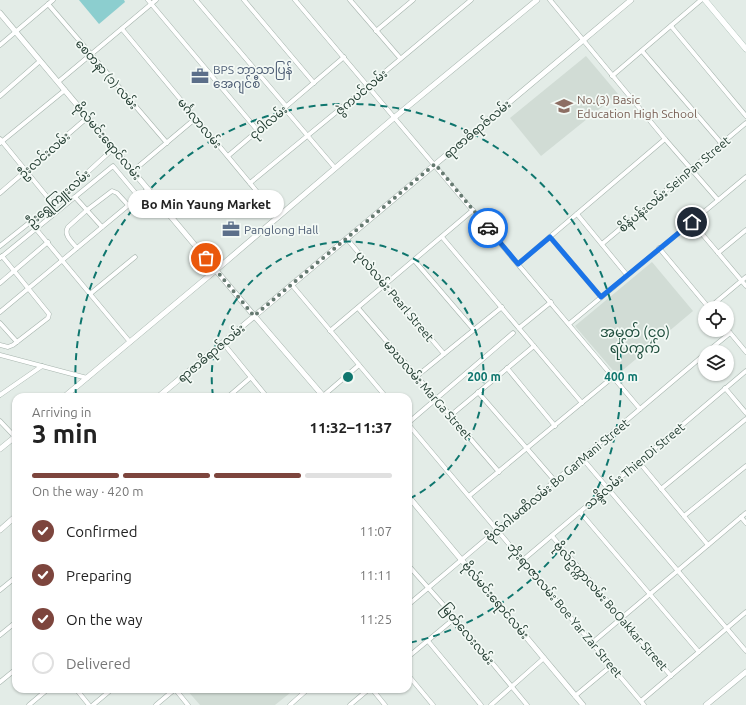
<!DOCTYPE html>
<meta charset="utf-8">
<style>
body{margin:0;font-family:Ubuntu,"Noto Sans Myanmar",sans-serif;background:#f6f6f6;color:#222;height:100vh;display:flex;flex-direction:column;font-size:15px;white-space:nowrap}
*{box-sizing:border-box;margin:0}
p{font-size:13px;color:#767676}
.icon{flex:none;width:22px;height:22px;fill:none;stroke:currentColor;stroke-width:2;stroke-linecap:round;stroke-linejoin:round}
.map{position:relative;flex:1;overflow:hidden}
.drawer{position:absolute;left:12px;top:393px;width:400px;height:300px;display:flex;flex-direction:column;background:#fff;border-radius:12px;box-shadow:0 1px 3px #0004}
.drawer>*{flex:none}
.tools{position:absolute;left:698px;top:301px;display:grid;gap:8px}
.tools a{display:grid;place-items:center;width:36px;height:36px;border-radius:50%;background:#fff;box-shadow:0 1px 3px #0004;font-size:20px}
.pin{position:absolute;display:grid;place-items:center;width:34px;height:34px;color:#fff;margin:-17px;border:2px solid #fff;border-radius:50%;box-shadow:0 1px 4px #0007}
.courier{position:absolute;display:grid;place-items:center;width:40px;height:40px;margin:-20px;border:3px solid #1a73e8;border-radius:50%;background:#fff;color:#222;box-shadow:0 1px 5px #0007}
.bubble{position:absolute;height:28px;border-radius:14px;background:#fff;box-shadow:0 1px 3px #0004;font-size:13px;font-weight:700;line-height:28px;text-align:center}
.headline em{font-style:normal;font-weight:700}
.headline div{display:flex;flex-direction:column-reverse}
.headline{display:flex;align-items:center;justify-content:space-between;height:68px;padding:0 20px}
h1{font-size:26px;font-weight:700;line-height:30px}
.bar{display:grid;grid-template-columns:repeat(4,1fr);gap:6px 4px;align-content:center;height:48px;padding:0 20px}
.bar i{height:5px;border-radius:3px;background:#e0e0e0}
.bar .on{background:#7d453d}
.bar p{grid-column:span 4}
ol{padding:0 20px;list-style:none}
li{display:flex;align-items:center;gap:12px;height:44px}
li p{margin-inline-start:auto}
li .icon{padding:4px;border-radius:50%;background:#7d453d;color:#fff;stroke-width:4}
li:last-child{color:#767676}
li i{width:22px;height:22px;border:2px solid #e0e0e0;border-radius:50%}
.map>svg:first-child{display:block}
</style>
<div class="map">
<svg width="746" height="705" viewBox="0 0 746 705">
<rect width="100%" height="100%" fill="#e3ece7"/>
<g fill="#d1dcd5">
<path d="M 586,56 L 618,94 L 541,156 L 510,118 Z"/>
<path d="M 652,262 L 693,311 L 617,375 L 575,326 Z"/>
<path d="M 186,689 L 295,689 L 275,705 L 200,705 Z"/>
</g>
<path fill="#8ccecf" d="M 79,0 L 124,0 L 125,2 L 99,24 Z"/>
<g fill="none" stroke-linecap="round" stroke-linejoin="round">
<g stroke="#a6b4ad" stroke-width="5">
<g id="minor">
<path d="M 148,0 L 258,131"/>
<path d="M 196,0 L 286,106"/>
<path d="M 244,0 L 314,83"/>
<path d="M 295,0 L 640,409"/>
<path d="M 350,0 L 400,58"/>
<path d="M 550,0 L 665,139 L 718,200"/>
<path d="M 48,4 L 167,143"/>
<path d="M 671,26 L 746,116"/>
<path d="M 122,29 L 278,217"/>
<path d="M 376,31 L 413,0"/>
<path d="M 0,45 L 53,0"/>
<path d="M 642,51 L 722,144"/>
<path d="M 612,76 L 701,0"/>
<path d="M 58,82 L 156,0"/>
<path d="M 0,96 L 40,61"/>
<path d="M 284,108 L 335,168"/>
<path d="M 0,139 L 53,204"/>
<path d="M 0,143 L 65,90"/>
<path d="M 228,156 L 344,57"/>
<path d="M 133,171 L 196,118"/>
<path d="M 250,183 L 368,86 L 471,0"/>
<path d="M 0,193 L 88,117"/>
<path d="M 75,197 L 102,227"/>
<path d="M 577,214 L 627,275"/>
<path d="M 692,222 L 746,286"/>
<path d="M 36,229 L 130,342"/>
<path d="M 442,237 L 582,403"/>
<path d="M 550,237 L 601,297"/>
<path d="M 347,239 L 444,354"/>
<path d="M 602,244 L 746,123"/>
<path d="M 0,246 L 53,204 L 114,148"/>
<path d="M 77,248 C 72,242 63,235 68,227 L 87,210 L 112,191 L 117,193 L 128,205"/>
<path d="M 659,248 L 709,308"/>
<path d="M 718,253 L 746,230"/>
<path d="M 0,258 L 113,166 L 138,196"/>
<path d="M 414,260 L 474,330"/>
<path d="M 518,264 L 665,139"/>
<path d="M 0,283 L 48,242"/>
<path d="M 292,285 L 386,397"/>
<path d="M 90,294 L 135,257"/>
<path d="M 358,308 L 499,472"/>
<path d="M 709,308 L 746,277"/>
<path d="M 0,312 L 148,189"/>
<path d="M 0,323 L 17,342"/>
<path d="M 569,324 L 746,177"/>
<path d="M 519,328 L 551,302"/>
<path d="M 727,329 L 746,352"/>
<path d="M 330,331 L 473,210"/>
<path d="M 223,343 L 267,397"/>
<path d="M 0,345 L 8,347 L 13,345 L 48,318 L 49,314 L 2,256"/>
<path d="M 707,352 L 730,333"/>
<path d="M 0,355 L 87,378"/>
<path d="M 507,368 L 555,426"/>
<path d="M 417,376 L 502,307"/>
<path d="M 725,388 L 746,413"/>
<path d="M 478,392 L 555,481"/>
<path d="M 0,395 L 42,366"/>
<path d="M 323,396 L 359,365"/>
<path d="M 228,397 L 250,378"/>
<path d="M 450,416 L 534,346"/>
<path d="M 0,421 L 15,437"/>
<path d="M 408,423 L 513,333"/>
<path d="M 408,424 L 644,705"/>
<path d="M 582,458 L 746,651"/>
<path d="M 639,462 L 708,545"/>
<path d="M 661,489 L 746,419"/>
<path d="M 469,496 L 613,377"/>
<path d="M 580,512 L 699,652"/>
<path d="M 684,516 L 746,466"/>
<path d="M 741,517 L 746,523"/>
<path d="M 552,536 L 671,676"/>
<path d="M 523,560 L 746,371"/>
<path d="M 408,565 L 455,618 L 527,705"/>
<path d="M 0,590 L 16,577"/>
<path d="M 408,605 L 705,354"/>
<path d="M 0,635 L 16,622"/>
<path d="M 428,641 L 481,705"/>
<path d="M 592,643 L 746,513"/>
<path d="M 408,657 L 455,618"/>
<path d="M 408,675 L 433,705"/>
<path d="M 0,682 L 16,669"/>
<path d="M 76,689 L 89,705"/>
<path d="M 175,689 L 188,705"/>
<path d="M 372,689 L 385,705"/>
<path d="M 575,696 L 611,666"/>
<path d="M 641,701 L 746,612"/>
<path d="M 29,705 L 48,689"/>
<path d="M 93,705 L 112,689"/>
<path d="M 156,705 L 175,689"/>
<path d="M 290,705 L 308,689"/>
<path d="M 350,705 L 369,689"/>
<path d="M 491,705 L 544,658"/>
</g>
</g>
<g stroke="#a6b4ad" stroke-width="6">
<g id="tertiary">
<path d="M 0,13 L 251,312 L 324,397"/>
<path d="M 64,397 L 216,270 L 395,117 L 537,0"/>
<path d="M 158,397 L 631,0"/>
<path d="M 0,449 L 16,436"/>
<path d="M 408,496 L 583,705"/>
<path d="M 0,530 L 16,516"/>
<path d="M 706,705 L 746,672"/>
</g>
</g>
<g stroke="#a1b8ad" stroke-width="6">
<path id="secondary" d="M 705,0 L 746,49"/>
</g>
<use href="#minor" stroke="#fff" stroke-width="4"/>
<use href="#tertiary" stroke="#fff" stroke-width="5"/>
<use href="#secondary" stroke="#fff" stroke-width="5.5"/>
</g>
<g fill="none" stroke-linecap="round" stroke-linejoin="round">
<path stroke="#667a71" stroke-width="4" stroke-dasharray="0 7.2" d="M 206,258 L 254,316 L 435,164 L 488,228"/>
<path stroke="#1a73e8" stroke-width="5" d="M 488,228 L 518,264 L 550,237 L 601,297 L 692,222"/>
</g>
<g fill="none" stroke="#0f766e" stroke-width="2" stroke-dasharray="7 5">
<path d="M213 396A136 136 0 1 1 409 499"/>
<path d="M76 396A273 273 0 1 1 409 643"/>
</g>
<defs>
<g id="office-bare" transform="scale(1.38)"><path d="M-6-3h4V-5.5h4V-3h4V5H-6ZM-1-4.5V-3h2v-1.5ZM-6 0V1H6V0Z" fill="#5c6f8a" stroke="#f3f9f5" stroke-width="2.5" paint-order="stroke"/></g>
<g id="school-bare" transform="scale(1.38)"><path d="M0-5L7-2L0 1L-7-2ZM-4 1L0 2.5L4 1V4Q0 6-4 4Z" fill="#8d6e63" stroke="#f3f9f5" stroke-width="2.5" paint-order="stroke"/></g>
</defs>
<g fill-rule="evenodd">
<use href="#office-bare" x="200" y="76"/>
<use href="#school-bare" x="564" y="106"/>
<use href="#office-bare" x="231" y="229"/>
</g>
<g text-anchor="middle" dominant-baseline="central" stroke-width="3.5" stroke-linejoin="round" paint-order="stroke">
<g font-size="12" fill="#4e5e75" stroke="#f3f9f5" text-anchor="start">
<text x="213" y="69">BPS ဘာသာပြန်<tspan x="213" dy="14">အေဂျင်စီ</tspan></text>
<text x="244" y="229">Panglong Hall</text>
</g>
<g font-size="12" fill="#233d32" stroke="#f3f9f5">
<text transform="translate(107 74) rotate(49)">စေတနာ (၁) လမ်း</text>
<text transform="translate(361 92) rotate(-40)">ဇွဲကပင်လမ်း</text>
<text transform="translate(268 122) rotate(-40)">ငုဝါလမ်း</text>
<text transform="translate(200 123) rotate(50)">မင်္ဂလာလမ်း</text>
<text transform="translate(477 129) rotate(-40)">ရာဇာဓိရာဇ်လမ်း</text>
<text transform="translate(108 141) rotate(50)">ဗိုလ်မင်းရောင်လမ်း</text>
<text transform="translate(44 155) rotate(-41)">ဦးလင်းလမ်း</text>
<text transform="translate(674 184) rotate(-40)">စိန်ပန်းလမ်း SeinPan Street</text>
<text transform="translate(58 198) rotate(-41)">ဦးရွှေကြူးလမ်း</text>
<text transform="translate(395 296) rotate(50)">ပုလဲလမ်း Pearl Street</text>
<text transform="translate(211 353) rotate(-40)">ရာဇာဓိရာဇ်လမ်း</text>
<text transform="translate(428 390) rotate(49)">မာဃလမ်း MarGa Street</text>
<text transform="translate(634 466) rotate(-40)">သန္ဒိလမ်း ThienDi Street</text>
<text transform="translate(557 480) rotate(-40)">ဗိုလ်ဂါမဏိလမ်း Bo GarMani Street</text>
<text transform="translate(496 600) rotate(50)">ဗိုလ်မင်းရောင်လမ်း</text>
<text transform="translate(611 606) rotate(49)">ဗိုလ်ဥက္ကာလမ်း BoOakkar Street</text>
<text transform="translate(565 610) rotate(50)">ဘိုးရာဇာလမ်း Boe Yar Zar Street</text>
<text transform="translate(468 634) rotate(50)">မြတ်လေးလမ်း</text>
</g>
<g font-size="12" fill="#785e54" stroke="#f3f9f5" text-anchor="start">
<text x="577" y="99">No.(3) Basic<tspan x="577" dy="14">Education High School</tspan></text>
</g>
<g font-size="14" fill="#1f4e3d" stroke="#f3f9f5">
<text x="635" y="332">အမှတ် (၄၀)<tspan x="635" dy="16">ရပ်ကွက်</tspan></text>
</g>
</g>
<circle cx="348" cy="377" r="6" fill="#0f766e" stroke="#f3f9f5" stroke-width="2"/>
<g font-size="12" text-anchor="middle" font-weight="bold" fill="#0f766e" stroke="#f3f9f5" stroke-width="3.5" stroke-linejoin="round" paint-order="stroke">
<text x="484" y="381">200 m</text>
<text x="621" y="381">400 m</text>
</g>
</svg>
<div class="tools">
<a><svg class="icon" aria-label="locate" viewBox="0 0 24 24"><circle cx="12" cy="12" r="6"/><path d="M12 2v4M12 18v4M2 12h4M18 12h4"/></svg></a>
<a><svg class="icon" aria-label="layers" viewBox="0 0 24 24"><path d="M12 4l9 5-9 5-9-5zM3 14l9 5 9-5"/></svg></a>
</div>
<div class="pin" style="left:206px;top:258px;background:#ea580c"><svg class="icon" aria-label="bag" viewBox="0 0 24 24"><path d="M5 8h14l-1 12H6zM9 8a3 3 0 0 1 6 0"/></svg></div>
<div class="pin" style="left:692px;top:222px;background:#1f2937"><svg class="icon" aria-label="home" viewBox="0 0 24 24"><path d="M3 11l9-7 9 7M6 9v11h12V9"/></svg></div>
<div class="courier" style="left:488px;top:228px"><svg class="icon" aria-label="car" viewBox="0 0 24 24"><path d="M5 17H2v-5l4-1 3-4h7l3 4 3 1v5h-3M9 17h6M6 11h13"/><circle cx="7" cy="17" r="2"/><circle cx="17" cy="17" r="2"/></svg></div>
<div class="bubble" style="left:128px;top:190px;width:156px">Bo Min Yaung Market</div>
<section class="drawer">
<div class="headline"><div><h1>3 min</h1><p>Arriving in</p></div><em>11:32–11:37</em></div>
<div class="bar"><i class="on"></i><i class="on"></i><i class="on"></i><i></i><p>On the way · 420 m</p></div>
<ol>
<li><svg class="icon" aria-label="check" viewBox="0 0 24 24"><path d="M5 12l5 5 9-10"/></svg>Confirmed<p>11:07</p></li>
<li><svg class="icon" aria-label="check" viewBox="0 0 24 24"><path d="M5 12l5 5 9-10"/></svg>Preparing<p>11:11</p></li>
<li><svg class="icon" aria-label="check" viewBox="0 0 24 24"><path d="M5 12l5 5 9-10"/></svg>On the way<p>11:25</p></li>
<li><i></i>Delivered</li>
</ol>
</section>
</div>
